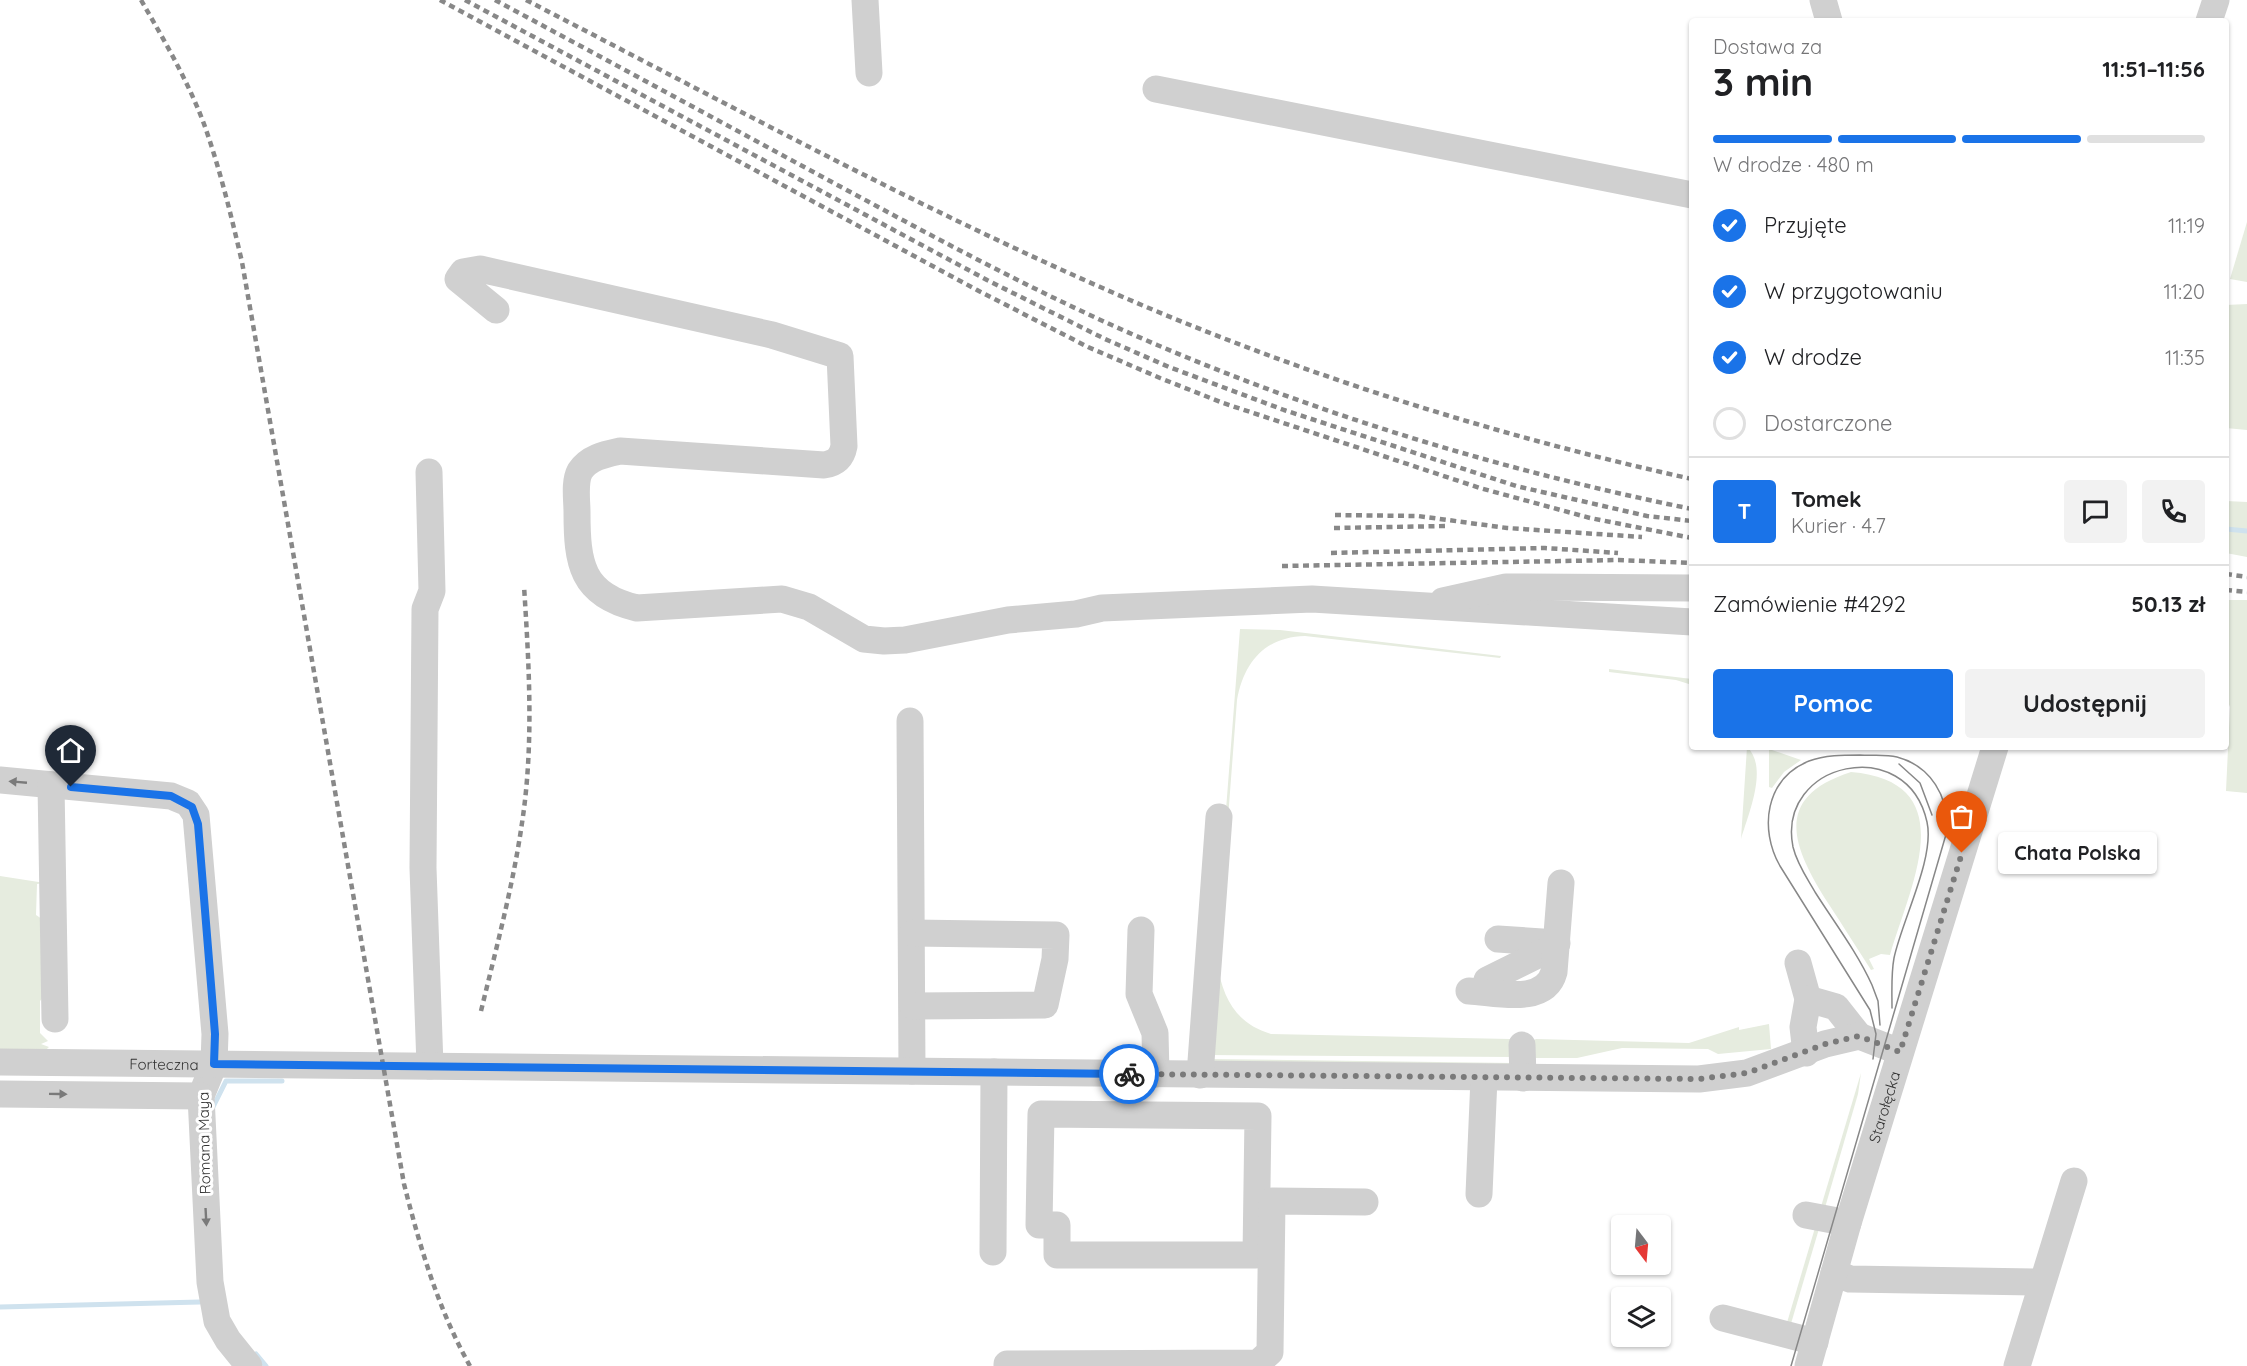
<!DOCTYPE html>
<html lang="pl">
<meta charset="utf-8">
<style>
body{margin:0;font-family:Quicksand,sans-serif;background:#f2f2f2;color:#202124;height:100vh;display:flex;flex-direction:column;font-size:22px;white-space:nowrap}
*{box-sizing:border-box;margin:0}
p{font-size:20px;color:#757577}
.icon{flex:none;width:33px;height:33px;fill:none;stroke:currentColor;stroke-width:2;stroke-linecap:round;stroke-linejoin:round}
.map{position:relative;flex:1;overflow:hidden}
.sheet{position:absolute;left:1689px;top:18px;width:540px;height:732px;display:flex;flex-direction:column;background:#fff;border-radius:6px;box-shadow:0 2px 4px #0004}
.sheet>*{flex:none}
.needle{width:39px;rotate:164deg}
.controls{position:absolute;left:1611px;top:1215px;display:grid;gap:12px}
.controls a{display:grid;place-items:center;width:60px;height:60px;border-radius:6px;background:#fff;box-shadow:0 2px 4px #0004;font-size:30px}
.pin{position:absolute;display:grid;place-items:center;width:51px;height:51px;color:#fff;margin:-62px -26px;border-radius:50% 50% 50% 0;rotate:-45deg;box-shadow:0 0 6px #0007}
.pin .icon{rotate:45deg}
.courier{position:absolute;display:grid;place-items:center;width:60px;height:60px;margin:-30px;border:4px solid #1a73e8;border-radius:50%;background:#fff;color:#222;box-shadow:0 2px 8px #0007}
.bubble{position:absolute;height:42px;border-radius:6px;background:#fff;box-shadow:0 2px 4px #0004;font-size:20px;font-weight:800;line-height:42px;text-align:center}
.summary em{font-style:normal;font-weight:800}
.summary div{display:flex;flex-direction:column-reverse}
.summary{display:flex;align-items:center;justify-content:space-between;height:102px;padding:0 24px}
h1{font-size:39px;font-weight:800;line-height:45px}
.bar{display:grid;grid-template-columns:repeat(4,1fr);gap:9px 6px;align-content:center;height:72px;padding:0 24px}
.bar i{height:8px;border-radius:4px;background:#e0e0e0}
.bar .on{background:#1a73e8}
.bar p{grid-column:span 4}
.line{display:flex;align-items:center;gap:15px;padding:0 24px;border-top:2px solid #e0e0e0}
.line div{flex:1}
.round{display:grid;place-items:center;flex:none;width:63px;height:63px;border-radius:6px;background:#f2f2f2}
ol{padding:0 24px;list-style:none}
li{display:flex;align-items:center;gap:18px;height:66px}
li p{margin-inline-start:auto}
li .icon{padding:6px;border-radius:50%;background:#1a73e8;color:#fff;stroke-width:4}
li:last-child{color:#757577}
li i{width:33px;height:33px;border:3px solid #e0e0e0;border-radius:50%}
.cta{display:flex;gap:12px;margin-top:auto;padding:12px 24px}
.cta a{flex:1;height:69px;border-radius:6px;background:#1a73e8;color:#fff;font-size:24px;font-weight:800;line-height:69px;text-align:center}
.cta a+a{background:#f2f2f2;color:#202124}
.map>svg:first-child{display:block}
</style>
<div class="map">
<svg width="2247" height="1366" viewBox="0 0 2247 1366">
<rect width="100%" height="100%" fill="#fff"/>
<g fill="#e6ecdf">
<path d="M 2247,222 L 2247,282 L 2230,279 Z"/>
<path d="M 2247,304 L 2247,430 L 2226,428 L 2226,305 Z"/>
<path d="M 2226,501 L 2247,502 L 2247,557 L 2226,553 Z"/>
<path d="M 2226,600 L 2247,600 L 2247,793 L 2226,791 L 2230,707 L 2226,697 Z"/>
<path d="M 1240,629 L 1280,630 L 1501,656 L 1500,658 L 1305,636 C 1265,637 1244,662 1237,700 L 1217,963 C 1223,998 1235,1023 1271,1034 L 1510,1039 L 1513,1041 L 1514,1057 L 1207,1055 Z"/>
<path d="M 1609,669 L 1692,679 L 1692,685 L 1676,680 L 1609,672 Z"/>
<path d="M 1747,747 C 1769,767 1748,815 1741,839 Z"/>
<path d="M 1769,749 L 1801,760 L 1784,772 L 1772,788 L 1769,787 Z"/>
<path d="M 1851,772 C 1965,782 1910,886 1890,955 L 1881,954 L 1869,959 L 1874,969 L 1871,970 C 1857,948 1843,926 1828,903 C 1794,849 1770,798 1851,772 Z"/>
<path d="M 0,876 L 45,883 L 37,884 L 36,915 L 42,919 L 47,993 L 40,1001 L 40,1033 L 48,1041 L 41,1044 L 49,1047 L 40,1055 L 0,1054 Z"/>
<path d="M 1769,1024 L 1771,1049 L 1718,1054 L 1708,1049 L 1622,1048 L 1577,1058 L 1533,1058 L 1532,1041 L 1536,1039 L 1689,1043 L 1739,1027 L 1739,1030 Z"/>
<path d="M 1209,1059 L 1513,1063 L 1511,1066 L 1213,1065 Z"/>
<path d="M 1861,1073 L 1858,1094 L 1824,1211 L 1820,1210 Z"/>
<path d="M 1817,1221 L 1821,1222 L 1790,1327 L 1786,1326 Z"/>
</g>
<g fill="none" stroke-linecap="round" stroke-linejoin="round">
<g stroke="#cfe2ee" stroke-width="5">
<path d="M 2226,529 L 2247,531"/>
<path d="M 213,1107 L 226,1081 L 282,1081"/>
<path d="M 0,1307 L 200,1302"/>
<path d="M 256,1354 L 266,1366"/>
</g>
<g stroke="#d0d0d0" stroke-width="27">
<path d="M 865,0 L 869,73"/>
<path d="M 1823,0 L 1829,21"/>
<path d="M 2209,21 L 2216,0"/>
<path d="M 1156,89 L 1692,195"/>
<path d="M 496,310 L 458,279 L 463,272 L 480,269 L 772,335 L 840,356 L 844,446 C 842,457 837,463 824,465 L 620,451 C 606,454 589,457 580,471 C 574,482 577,500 577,512 C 577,563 581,595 637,608 L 782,599 L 809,607 L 864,639 L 884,641 L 905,640 L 1008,620 L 1076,614 L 1102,608 L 1312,599 L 1692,622"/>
<path d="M 429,472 L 432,591 L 425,609 L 423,868 L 430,1066"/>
<path d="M 1443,601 L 1506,587 L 1692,588"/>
<path d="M 910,721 L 912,1071"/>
<path d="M 0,780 L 171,796 L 188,803 L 196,815 L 215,1034 L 214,1064 L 201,1096 L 210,1282 L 217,1321 L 228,1340 L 249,1366"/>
<path d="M 51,785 L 55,1019"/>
<path d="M 1141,930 L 1139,994 L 1155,1033 L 1156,1074"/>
<path d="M 913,933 L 1056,935 L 1055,959 L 1045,1005 L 913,1006"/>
<path d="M 1498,939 L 1557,943"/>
<path d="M 1798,963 L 1808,999"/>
<path d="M 1487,980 L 1556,946"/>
<path d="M 1469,991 C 1495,992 1545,1006 1554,972 L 1561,883"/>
<path d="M 1522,1045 L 1523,1078"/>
<path d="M 1806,1053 L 1803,1027 L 1808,999 L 1836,1007 L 1859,1036"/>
<path id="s1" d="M 0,1062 L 1699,1079 L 1747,1073 L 1825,1044 L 1859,1036 L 1900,1052"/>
<path d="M 1200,1075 L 1219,817"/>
<path d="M 0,1094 L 201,1096"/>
<path d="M 1041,1114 L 1258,1116 L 1256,1255 L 1057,1255 L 1057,1225 L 1039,1225 Z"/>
<path d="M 1479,1194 L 1484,1078"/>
<path d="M 1806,1215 L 1848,1223"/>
<path d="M 993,1252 L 994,1072"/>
<path d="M 1834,1273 L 1850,1279 L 2041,1282"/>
<path d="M 1723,1318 L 1815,1342"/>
<path d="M 1007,1366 L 1007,1364 L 1258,1363 L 1270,1352 L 1272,1201 L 1365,1202"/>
<path id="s2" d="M 1808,1366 L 1848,1223 L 1995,747"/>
<path d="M 2017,1366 L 2074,1181"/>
</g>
<g stroke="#888" stroke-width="1.5">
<path d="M 1899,764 L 1920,783 L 1932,815"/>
<path d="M 1880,1025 L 1878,1001 L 1872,985 C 1857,952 1834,922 1815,892 C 1807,878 1797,864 1793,847 C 1776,762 1907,732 1927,822 C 1935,858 1902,920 1894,958 C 1891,974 1892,991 1892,1008"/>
<path d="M 1791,1366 L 1947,831 C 1949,797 1931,766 1897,757 C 1885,754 1872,756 1860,755 C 1843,755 1825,755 1809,761 C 1765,779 1759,829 1780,866 L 1870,1010 L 1876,1034 L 1873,1059"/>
</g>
<g stroke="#888" stroke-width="4.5" stroke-dasharray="6 4.5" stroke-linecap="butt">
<path d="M 141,0 C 164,40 188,81 204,124 C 220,169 231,215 242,262 L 404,1184 C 420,1247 438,1309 470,1366"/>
<path d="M 440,0 L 977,290 L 1088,347 L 1160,378 L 1223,403 L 1480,488 L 1590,518 L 1692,538"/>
<path d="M 465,0 L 987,280 L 1105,339 L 1169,367 L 1284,410 L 1516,486 L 1647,516 L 1692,521"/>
<path d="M 495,0 C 607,60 719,121 830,181 C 921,230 1011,279 1105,322 C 1292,407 1490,468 1692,509"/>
<path d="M 526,0 C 726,103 923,211 1130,300 C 1309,377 1501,437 1692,479"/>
<path d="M 1335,515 L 1418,516 L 1507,528 L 1642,537"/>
<path d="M 1334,528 L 1446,526"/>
<path d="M 1331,553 L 1545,548 L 1618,553"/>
<path d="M 1282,566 L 1618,560 L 1692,563"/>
<path d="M 2226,574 L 2247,577"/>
<path d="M 2226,590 L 2247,592"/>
<path d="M 481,1011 C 496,949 513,886 522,823 C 534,744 529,665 524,586"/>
</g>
</g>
<defs><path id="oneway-solid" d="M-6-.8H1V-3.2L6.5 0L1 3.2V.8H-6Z" transform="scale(1.5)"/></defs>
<g fill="#7a7a7a">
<use href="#oneway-solid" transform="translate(18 782) rotate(-175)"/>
<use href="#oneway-solid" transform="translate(58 1094) rotate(1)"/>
<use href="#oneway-solid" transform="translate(206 1217) rotate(87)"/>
</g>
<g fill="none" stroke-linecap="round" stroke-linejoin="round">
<path stroke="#7a7a7a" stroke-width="6" stroke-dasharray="0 10.8" d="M 1129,1074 L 1699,1079 L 1747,1073 L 1825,1044 L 1859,1036 L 1900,1052 L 1962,853"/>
<path stroke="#1a73e8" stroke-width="8" d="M 71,787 L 171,796 L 192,807 L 198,824 L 215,1034 L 214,1064 L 1129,1074"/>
</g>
<g text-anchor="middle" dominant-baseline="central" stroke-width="6" stroke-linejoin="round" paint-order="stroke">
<g font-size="15" fill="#333" stroke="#fff">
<text stroke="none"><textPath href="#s1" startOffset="164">Forteczna</textPath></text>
<text stroke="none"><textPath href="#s2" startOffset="270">Starołęcka</textPath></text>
<text transform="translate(204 1143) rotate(-91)">Romana Maya</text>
</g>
</g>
</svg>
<div class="controls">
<a><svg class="needle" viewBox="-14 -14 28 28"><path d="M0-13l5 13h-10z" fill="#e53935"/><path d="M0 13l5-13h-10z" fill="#757577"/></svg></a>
<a><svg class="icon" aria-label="layers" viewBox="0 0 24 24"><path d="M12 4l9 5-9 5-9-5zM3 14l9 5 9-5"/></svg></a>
</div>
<div class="pin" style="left:1962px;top:853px;background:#ea580c"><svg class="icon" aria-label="bag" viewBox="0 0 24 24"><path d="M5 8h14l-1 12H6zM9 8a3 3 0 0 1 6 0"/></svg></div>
<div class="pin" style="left:71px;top:787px;background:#1f2937"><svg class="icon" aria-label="home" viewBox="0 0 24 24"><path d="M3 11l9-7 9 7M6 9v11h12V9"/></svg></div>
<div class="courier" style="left:1129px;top:1074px"><svg class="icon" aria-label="bike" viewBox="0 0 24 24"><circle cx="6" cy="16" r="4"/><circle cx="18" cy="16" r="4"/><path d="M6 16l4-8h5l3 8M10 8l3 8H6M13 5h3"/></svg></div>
<div class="bubble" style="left:1998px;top:832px;width:159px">Chata Polska</div>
<section class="sheet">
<div class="summary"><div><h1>3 min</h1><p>Dostawa za</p></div><em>11:51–11:56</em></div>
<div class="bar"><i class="on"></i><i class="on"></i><i class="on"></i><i></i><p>W drodze · 480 m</p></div>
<ol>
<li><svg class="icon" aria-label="check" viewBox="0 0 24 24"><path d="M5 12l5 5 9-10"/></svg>Przyjęte<p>11:19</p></li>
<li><svg class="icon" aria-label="check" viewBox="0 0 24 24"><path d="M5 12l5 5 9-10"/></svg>W przygotowaniu<p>11:20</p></li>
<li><svg class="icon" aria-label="check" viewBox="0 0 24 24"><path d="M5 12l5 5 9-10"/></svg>W drodze<p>11:35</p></li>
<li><i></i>Dostarczone</li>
</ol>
<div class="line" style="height:108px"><b class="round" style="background:#1a73e8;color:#fff">T</b><div><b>Tomek</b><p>Kurier · 4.7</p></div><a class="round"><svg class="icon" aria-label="chat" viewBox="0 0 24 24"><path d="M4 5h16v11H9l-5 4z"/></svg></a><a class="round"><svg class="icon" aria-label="phone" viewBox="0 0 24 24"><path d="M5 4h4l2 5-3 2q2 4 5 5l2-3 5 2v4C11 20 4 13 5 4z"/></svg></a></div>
<div class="line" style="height:78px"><div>Zamówienie #4292</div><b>50.13 zł</b></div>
<div class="cta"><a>Pomoc</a><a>Udostępnij</a></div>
</section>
</div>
